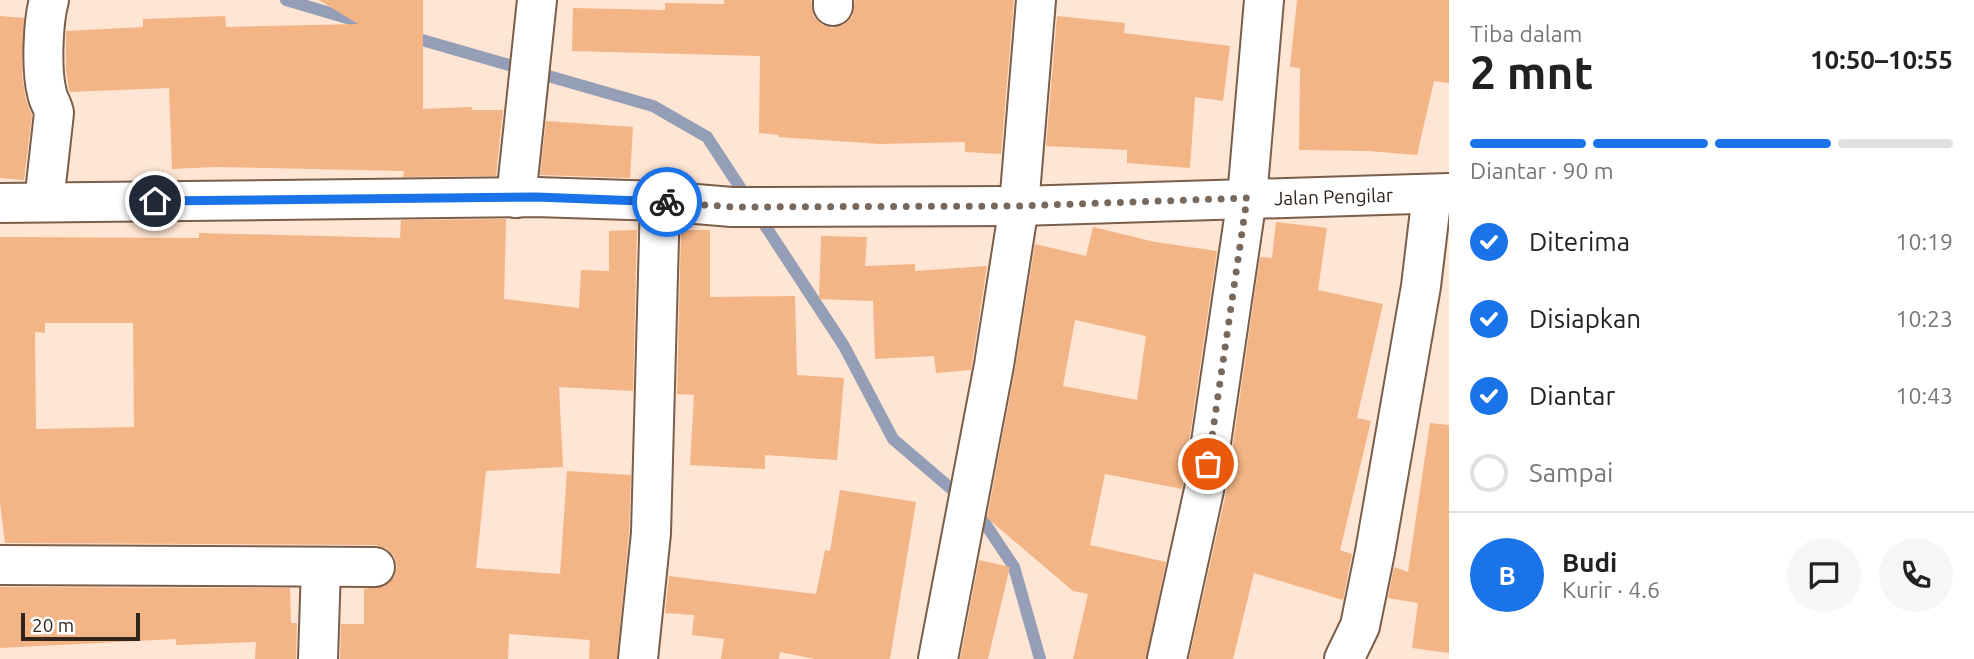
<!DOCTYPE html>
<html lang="id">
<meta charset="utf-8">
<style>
body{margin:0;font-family:Ubuntu,sans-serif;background:#f6f6f6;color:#222;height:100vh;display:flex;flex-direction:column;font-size:26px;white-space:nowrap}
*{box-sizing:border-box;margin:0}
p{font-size:23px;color:#767676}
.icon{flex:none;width:38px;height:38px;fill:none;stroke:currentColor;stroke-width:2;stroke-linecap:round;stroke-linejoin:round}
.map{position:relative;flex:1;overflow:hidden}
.panel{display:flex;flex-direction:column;background:#fff;width:525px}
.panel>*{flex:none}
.scale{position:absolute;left:21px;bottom:18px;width:119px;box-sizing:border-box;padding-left:7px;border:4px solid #31251c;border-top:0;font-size:19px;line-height:24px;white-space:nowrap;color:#31251c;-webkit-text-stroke:5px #fff;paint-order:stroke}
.pin{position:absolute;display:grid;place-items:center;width:60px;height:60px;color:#fff;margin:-30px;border:4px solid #fff;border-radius:50%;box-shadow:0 2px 7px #0007}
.courier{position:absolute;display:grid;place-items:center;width:70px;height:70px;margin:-35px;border:5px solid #1a73e8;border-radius:50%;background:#fff;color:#222;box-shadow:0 2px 9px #0007}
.head em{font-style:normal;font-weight:600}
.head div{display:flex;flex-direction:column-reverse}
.head{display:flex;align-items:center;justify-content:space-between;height:119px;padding:0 21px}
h1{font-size:46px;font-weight:600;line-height:52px}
.bar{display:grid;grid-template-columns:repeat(4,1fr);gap:10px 7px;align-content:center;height:84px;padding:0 21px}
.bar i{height:9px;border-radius:5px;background:#e0e0e0}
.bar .active{background:#1a73e8}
.bar p{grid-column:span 4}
.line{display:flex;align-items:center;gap:18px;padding:0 21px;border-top:2px solid #e0e0e0}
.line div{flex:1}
.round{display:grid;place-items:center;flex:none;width:74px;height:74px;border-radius:37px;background:#f6f6f6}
ol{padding:0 21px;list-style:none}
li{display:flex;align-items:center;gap:21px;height:77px}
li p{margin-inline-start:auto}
li .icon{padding:7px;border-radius:50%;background:#1a73e8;color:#fff;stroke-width:4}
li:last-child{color:#767676}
li i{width:38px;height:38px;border:4px solid #e0e0e0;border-radius:50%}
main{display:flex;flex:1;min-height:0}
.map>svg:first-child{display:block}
</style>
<main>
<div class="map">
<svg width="1449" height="659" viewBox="0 0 1449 659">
<rect width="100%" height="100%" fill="#ffe5d3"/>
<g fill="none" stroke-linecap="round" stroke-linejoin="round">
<g stroke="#949fb7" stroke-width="12">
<path d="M 286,0 L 364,23"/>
<path d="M 408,36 L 653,106 L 707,137 L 844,346 L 893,439 L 962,498"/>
<path d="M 976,510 L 1014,567 L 1040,659"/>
</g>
</g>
<g fill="#f3b586" fill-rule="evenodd">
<path d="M 319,0 L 423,0 L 423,109 L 472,107 L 472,110 L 503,110 L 496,176 L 403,177 L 404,171 L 215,167 L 172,169 L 169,88 L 70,92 L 69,90 L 66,70 L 66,31 L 143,27 L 143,19 L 225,16 L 226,27 L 358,24 Z"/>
<path d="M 724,0 L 811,0 L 814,17 L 822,25 L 832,28 L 843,25 L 852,17 L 855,0 L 1014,0 L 1001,154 L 965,152 L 965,142 L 880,144 L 778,137 L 779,135 L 759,133 L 760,56 L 572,51 L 573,8 L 665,10 L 665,3 L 724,4 Z"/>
<path d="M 1297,0 L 1449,0 L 1449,83 L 1434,81 L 1417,155 L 1368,151 L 1299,150 L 1300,68 L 1290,67 Z"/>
<path d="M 0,16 L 24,18 L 22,74 L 26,100 L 32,115 L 24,180 L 0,178 Z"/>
<path d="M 1057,16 L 1125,23 L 1124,33 L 1230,46 L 1223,101 L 1195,97 L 1190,168 L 1127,163 L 1127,150 L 1046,146 Z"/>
<path d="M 546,121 L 633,127 L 630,178 L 540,175 Z"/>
<path d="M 506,219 L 504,299 L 579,308 L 581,270 L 609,271 L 609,231 L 637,230 L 633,391 L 559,387 L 563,467 L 486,471 L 476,568 L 560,574 L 567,471 L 631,475 L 629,532 L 617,659 L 589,659 L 590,640 L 509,634 L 508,659 L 340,659 L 341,624 L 364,624 L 364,589 L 385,586 L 394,577 L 397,566 L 394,556 L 387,549 L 376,545 L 5,543 L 0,503 L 0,237 L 199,238 L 199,233 L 400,238 L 401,220 ZM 45,323 L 133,323 L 134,427 L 36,429 L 35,332 L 45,333 Z"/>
<path d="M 1276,222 L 1327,228 L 1318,290 L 1383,304 L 1357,418 L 1371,421 L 1340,550 L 1352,554 L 1343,600 L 1254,573 L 1233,659 L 1189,659 L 1226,493 L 1260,257 L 1272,258 Z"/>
<path d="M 1093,227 L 1155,242 L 1217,251 L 1182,489 L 1105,474 L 1090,545 L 1166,562 L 1146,659 L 1073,659 L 1088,594 L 1073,591 L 987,518 L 1015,369 L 1035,244 L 1086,256 ZM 1075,320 L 1146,336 L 1137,400 L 1063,386 Z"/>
<path d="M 681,230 L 710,230 L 710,297 L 795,296 L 797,375 L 844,378 L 837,460 L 765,455 L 765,469 L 690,465 L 694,395 L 677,394 Z"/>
<path d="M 821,236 L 867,237 L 865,266 L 915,264 L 915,271 L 987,266 L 971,370 L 936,373 L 934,356 L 875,359 L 873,301 L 819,299 Z"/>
<path d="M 1430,423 L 1449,425 L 1449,653 L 1412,648 L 1418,603 L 1388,598 L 1394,567 L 1408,572 Z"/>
<path d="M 840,490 L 916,502 L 890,659 L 815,659 L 780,652 L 779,659 L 721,659 L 724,639 L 692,635 L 694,615 L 665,613 L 669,576 L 816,594 L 825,550 L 830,551 Z"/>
<path d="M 979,560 L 1010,567 L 988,659 L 960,659 Z"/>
<path d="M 0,587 L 290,588 L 291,623 L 297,623 L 296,659 L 255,659 L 256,642 L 176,645 L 176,639 L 0,648 Z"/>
</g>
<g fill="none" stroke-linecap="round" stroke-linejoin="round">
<g stroke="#7a5e4a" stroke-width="42">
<g id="minor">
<path d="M 833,6 L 833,0"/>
<path d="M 516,198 L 537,0"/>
<path d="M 44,202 L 54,113 C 53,106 48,100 47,93 C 41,70 43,22 49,0"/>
<path id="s1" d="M 0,203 L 536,197 L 660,201 L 732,207 L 1019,206 L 1449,193"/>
<path d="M 0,565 L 375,567"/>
<path d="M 318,659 L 321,567"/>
<path d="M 638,659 L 651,533 L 660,201"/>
<path d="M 938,659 L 994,365 L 1019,206 L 1036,0"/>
<path d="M 1167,659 L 1204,490 L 1247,198 L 1264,0"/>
<path d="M 1344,659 L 1360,626 L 1375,552 L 1421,286 L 1432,194"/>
</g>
</g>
<use href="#minor" stroke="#fff" stroke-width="38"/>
</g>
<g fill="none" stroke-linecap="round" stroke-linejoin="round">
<path stroke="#79685c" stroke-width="7" stroke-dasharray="0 12.6" d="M 667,202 L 732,207 L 1018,206 L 1247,198 L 1208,464"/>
<path stroke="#1a73e8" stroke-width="9" d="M 155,201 L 536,197 L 667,202"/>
</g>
<g text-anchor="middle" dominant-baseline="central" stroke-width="6" stroke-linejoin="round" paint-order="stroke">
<g font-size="19" fill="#31251c" stroke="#fff">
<text stroke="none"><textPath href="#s1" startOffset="1334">Jalan Pengilar</textPath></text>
</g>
</g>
</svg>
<div class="scale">20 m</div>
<div class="pin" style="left:1208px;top:464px;background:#ea580c"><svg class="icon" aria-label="bag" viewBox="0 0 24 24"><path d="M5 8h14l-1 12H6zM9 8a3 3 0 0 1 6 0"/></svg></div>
<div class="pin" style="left:155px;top:201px;background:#1f2937"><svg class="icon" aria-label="home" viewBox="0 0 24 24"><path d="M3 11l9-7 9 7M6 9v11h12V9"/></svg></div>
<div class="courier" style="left:667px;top:202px"><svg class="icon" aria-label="bike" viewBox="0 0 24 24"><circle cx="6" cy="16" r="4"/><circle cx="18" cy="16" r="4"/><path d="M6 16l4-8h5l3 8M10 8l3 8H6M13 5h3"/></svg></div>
</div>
<section class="panel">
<div class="head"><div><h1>2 mnt</h1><p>Tiba dalam</p></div><em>10:50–10:55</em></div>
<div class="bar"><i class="active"></i><i class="active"></i><i class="active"></i><i></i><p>Diantar · 90 m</p></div>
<ol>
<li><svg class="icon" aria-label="check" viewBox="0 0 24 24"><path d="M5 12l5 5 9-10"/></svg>Diterima<p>10:19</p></li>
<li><svg class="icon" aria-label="check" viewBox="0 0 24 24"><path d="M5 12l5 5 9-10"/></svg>Disiapkan<p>10:23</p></li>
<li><svg class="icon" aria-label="check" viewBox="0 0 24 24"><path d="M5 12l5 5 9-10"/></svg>Diantar<p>10:43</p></li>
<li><i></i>Sampai</li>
</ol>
<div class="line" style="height:126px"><b class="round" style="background:#1a73e8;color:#fff">B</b><div><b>Budi</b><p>Kurir · 4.6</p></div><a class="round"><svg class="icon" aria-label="chat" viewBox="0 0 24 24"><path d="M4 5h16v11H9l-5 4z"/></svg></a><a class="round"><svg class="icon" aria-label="phone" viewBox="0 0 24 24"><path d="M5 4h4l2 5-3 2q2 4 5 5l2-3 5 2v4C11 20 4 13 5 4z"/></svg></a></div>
</section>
</main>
